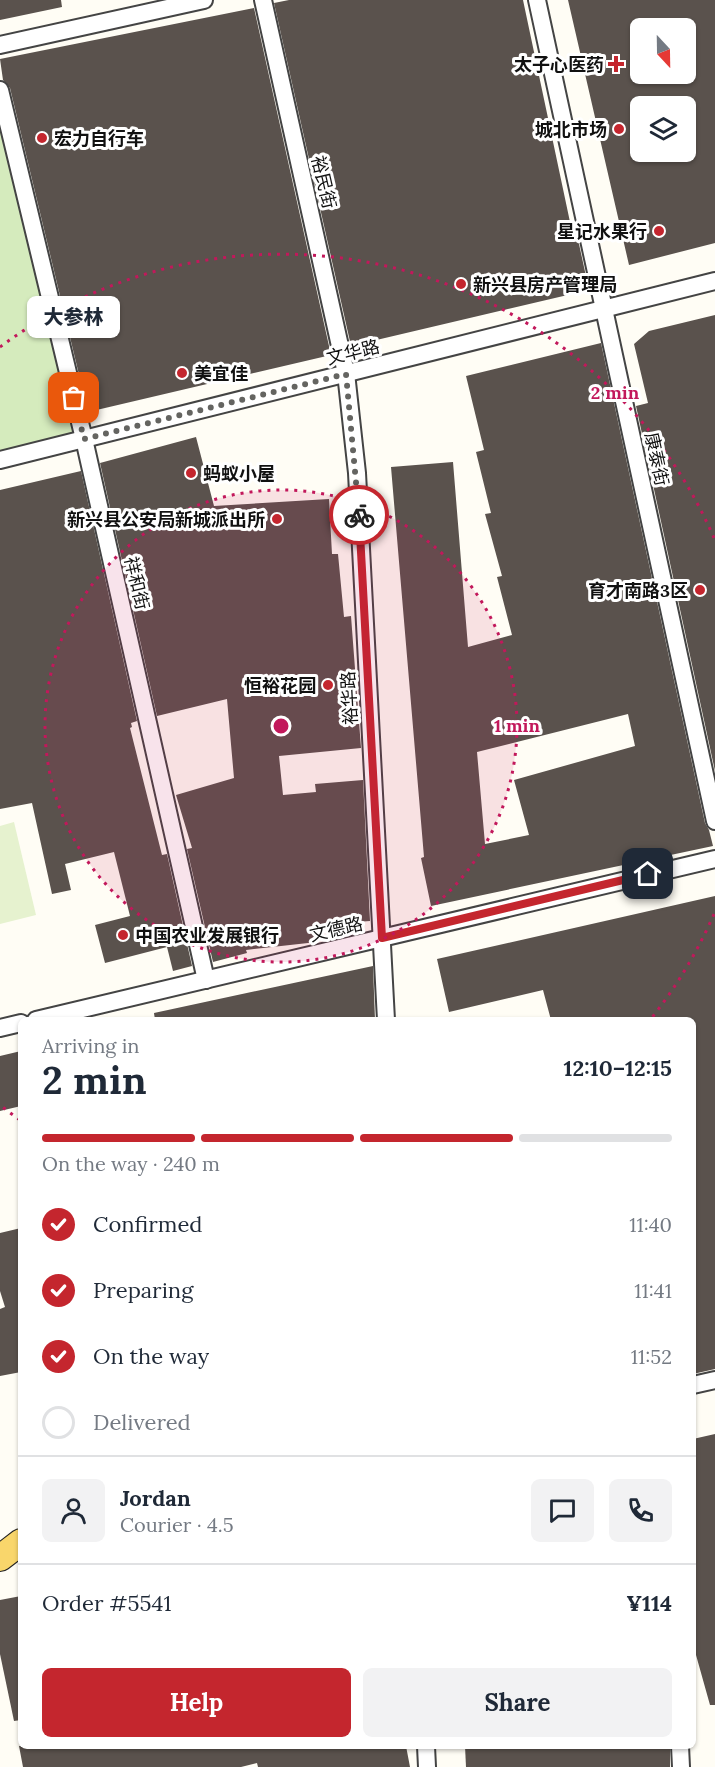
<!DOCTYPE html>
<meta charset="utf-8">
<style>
body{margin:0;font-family:Lora,"Noto Sans SC",serif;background:#f2f2f3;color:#1f2937;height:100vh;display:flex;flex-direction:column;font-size:22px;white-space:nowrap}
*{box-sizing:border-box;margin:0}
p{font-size:20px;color:#747a83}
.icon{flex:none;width:33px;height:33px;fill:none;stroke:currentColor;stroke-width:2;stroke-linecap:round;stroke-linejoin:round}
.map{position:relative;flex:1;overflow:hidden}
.sheet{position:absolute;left:18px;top:1017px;width:678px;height:732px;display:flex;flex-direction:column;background:#fff;border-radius:9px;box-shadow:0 2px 4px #0004}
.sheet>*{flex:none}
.needle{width:39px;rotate:158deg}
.fabs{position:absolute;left:630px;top:18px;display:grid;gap:12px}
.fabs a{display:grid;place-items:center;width:66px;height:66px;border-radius:9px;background:#fff;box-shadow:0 2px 4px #0004;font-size:30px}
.pin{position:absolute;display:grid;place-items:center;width:51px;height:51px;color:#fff;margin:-26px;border-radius:12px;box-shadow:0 3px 9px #0006}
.courier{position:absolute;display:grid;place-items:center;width:60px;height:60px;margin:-30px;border:4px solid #c4262e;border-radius:50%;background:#fff;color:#222;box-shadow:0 2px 8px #0007}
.bubble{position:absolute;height:42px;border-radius:9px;background:#fff;box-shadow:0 2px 4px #0004;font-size:20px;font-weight:800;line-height:42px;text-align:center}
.summary em{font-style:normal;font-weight:800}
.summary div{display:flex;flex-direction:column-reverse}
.summary{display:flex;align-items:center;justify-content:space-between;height:102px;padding:0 24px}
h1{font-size:39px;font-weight:800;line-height:45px}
.bar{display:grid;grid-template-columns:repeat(4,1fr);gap:9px 6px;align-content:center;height:72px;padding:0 24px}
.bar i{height:8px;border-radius:4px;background:#e0e1e3}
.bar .active{background:#c4262e}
.bar p{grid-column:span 4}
.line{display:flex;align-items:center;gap:15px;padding:0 24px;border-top:2px solid #e0e1e3}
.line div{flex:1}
.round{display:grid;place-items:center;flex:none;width:63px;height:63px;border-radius:9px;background:#f2f2f3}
ol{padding:0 24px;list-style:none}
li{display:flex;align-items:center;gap:18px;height:66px}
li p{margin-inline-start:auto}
li .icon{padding:6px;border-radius:50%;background:#c4262e;color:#fff;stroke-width:4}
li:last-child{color:#747a83}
li i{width:33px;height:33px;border:3px solid #e0e1e3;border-radius:50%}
.button{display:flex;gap:12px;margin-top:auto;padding:12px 24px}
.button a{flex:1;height:69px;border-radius:9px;background:#c4262e;color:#fff;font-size:24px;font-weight:800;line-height:69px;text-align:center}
.button a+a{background:#f2f2f3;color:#1f2937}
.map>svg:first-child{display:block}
</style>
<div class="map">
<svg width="715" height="1767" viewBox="0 0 715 1767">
<rect width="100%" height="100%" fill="#fffdf5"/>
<path fill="#d5ebbd" d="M 0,91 L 84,439 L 0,460 Z"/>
<path fill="#e6f2cf" d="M 14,822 L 36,915 L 0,924 L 0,826 Z"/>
<g fill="#5a524d" fill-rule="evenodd">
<path d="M 0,0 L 61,0 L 62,7 L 0,20 Z"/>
<path d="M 289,0 L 523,0 L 570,222 L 574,221 L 589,290 L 351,346 L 274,3 Z"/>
<path d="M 568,0 L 715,0 L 715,243 L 629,265 ZM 640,28 L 686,28 L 686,74 L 640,74 ZM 640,106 L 686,106 L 686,152 L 640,152 Z"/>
<path d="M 254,8 L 331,355 L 88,412 L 10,88 L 3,80 L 0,59 Z"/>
<path d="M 715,315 L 715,771 L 636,406 L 648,403 L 634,344 L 649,331 Z"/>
<path d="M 601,343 L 705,823 L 709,830 L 713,846 L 431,906 L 421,858 L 424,857 L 391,467 L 453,462 L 468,647 L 512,635 L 497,577 L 502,576 L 485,514 L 491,513 L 476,452 L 484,450 L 466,376 ZM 628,714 L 635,746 L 514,780 L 529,835 L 485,844 L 477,752 Z"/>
<path d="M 196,437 L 214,506 L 329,499 L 332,554 L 338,554 L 344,617 L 351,616 L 361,748 L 279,756 L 283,795 L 316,792 L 315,784 L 363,780 L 370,921 L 315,925 L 317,942 L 246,950 L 247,953 L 213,962 L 187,849 L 192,848 L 176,795 L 234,778 L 227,699 L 157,716 L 100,463 Z"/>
<path d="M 81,471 L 137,721 L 131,723 L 132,727 L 130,728 L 162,855 L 167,854 L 192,966 L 173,971 L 167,947 L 105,963 L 95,925 L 130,916 L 114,852 L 65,864 L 71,890 L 52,894 L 32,803 L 0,809 L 0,490 Z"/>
<path d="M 715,896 L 715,1369 L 693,1374 L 693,1020 L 551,1020 L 543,990 L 449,1012 L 437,959 Z"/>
<path d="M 373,966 L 375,1020 L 155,1020 L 154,1013 Z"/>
<path d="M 21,1051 L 21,1106 L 0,1111 L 0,1056 Z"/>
<path d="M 21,1228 L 21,1372 L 0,1376 L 0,1309 L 5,1307 L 0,1291 L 0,1233 Z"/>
<path d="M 715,1434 L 715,1705 L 710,1705 L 696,1655 L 693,1656 L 693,1439 Z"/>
<path d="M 21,1596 L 21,1720 L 14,1721 L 0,1654 L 0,1600 Z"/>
<path d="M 19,1746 L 406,1746 L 410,1767 L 258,1767 L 257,1763 L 241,1767 L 23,1767 Z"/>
<path d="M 465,1746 L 670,1746 L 670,1767 L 466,1767 Z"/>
</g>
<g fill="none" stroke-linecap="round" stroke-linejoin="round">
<g stroke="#444" stroke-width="20">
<g id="street">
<path d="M 263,0 L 346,373 L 357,473 L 386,1020"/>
<path d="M 537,0 L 715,821"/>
<path d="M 0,45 L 204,0"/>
<path d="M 0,90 L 84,439 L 206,980"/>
<path d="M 0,460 L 715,281"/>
<path d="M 36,1020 L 715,859"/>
<path d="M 0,1028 L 21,1023"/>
<path d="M 693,1385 L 715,1380"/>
<path d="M 426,1746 L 427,1767"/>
<path d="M 680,1746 L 681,1767"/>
</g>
</g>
<g stroke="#222" stroke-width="28">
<path id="primary" d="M 0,1558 L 21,1542"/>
</g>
<use href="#street" stroke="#fff" stroke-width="16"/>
<use href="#primary" stroke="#f9d66b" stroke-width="26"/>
</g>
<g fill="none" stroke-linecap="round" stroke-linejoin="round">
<path stroke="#646461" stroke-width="6" stroke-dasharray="0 10.8" d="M 74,398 L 84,439 L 346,374 L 359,515"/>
<path stroke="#c4262e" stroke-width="8" d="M 359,515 L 382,938 L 648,874"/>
</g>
<circle cx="281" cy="726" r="236" fill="#c2185b" fill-opacity=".12"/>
<g fill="none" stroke="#c2185b" stroke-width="3" stroke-dasharray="3 6">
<circle cx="281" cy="726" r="236"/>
<path d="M714 914A472 472 0 0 1 650 1020M20 1120A472 472 0 0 1 0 1105M0 347A472 472 0 0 1 714 538"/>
</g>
<g fill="#c4262e" stroke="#fff" stroke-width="2">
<path d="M613 55h6v6h6v6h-6v6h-6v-6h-6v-6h6z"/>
<circle cx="619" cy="129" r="6"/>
<circle cx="42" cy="138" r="6"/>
<circle cx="659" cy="231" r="6"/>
<circle cx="461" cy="284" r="6"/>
<circle cx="182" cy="373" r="6"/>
<circle cx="191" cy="473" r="6"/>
<circle cx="277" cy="519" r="6"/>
<circle cx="700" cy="590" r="6"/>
<circle cx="328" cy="685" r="6"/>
<circle cx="123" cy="935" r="6"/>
</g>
<g text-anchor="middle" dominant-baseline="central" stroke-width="6" stroke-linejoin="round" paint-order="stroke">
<g font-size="18" font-weight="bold" fill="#111" stroke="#fff" text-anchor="end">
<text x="604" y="64">太子心医药</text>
<text x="607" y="129">城北市场</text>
<text x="54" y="138" text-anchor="start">宏力自行车</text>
<text x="647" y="231">星记水果行</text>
<text x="473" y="284" text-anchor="start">新兴县房产管理局</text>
<text x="194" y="373" text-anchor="start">美宜佳</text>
<text x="203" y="473" text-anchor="start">蚂蚁小屋</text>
<text x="265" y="519">新兴县公安局新城派出所</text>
<text x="688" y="590">育才南路3区</text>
<text x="316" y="685">恒裕花园</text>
<text x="135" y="935" text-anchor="start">中国农业发展银行</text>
</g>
<g font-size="18" fill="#111" stroke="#fff">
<text transform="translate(324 182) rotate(77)">裕民街</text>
<text transform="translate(353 352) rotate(-14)">文华路</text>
<text transform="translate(657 459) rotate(78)">康泰街</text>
<text transform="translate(137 583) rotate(77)">祥和街</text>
<text transform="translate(349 698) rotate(-93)">裕华路</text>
<text transform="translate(336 929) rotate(-13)">文德路</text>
</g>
</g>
<circle cx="281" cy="726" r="9" fill="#c2185b" stroke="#fff" stroke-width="3"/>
<g font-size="18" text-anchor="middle" font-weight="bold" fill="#c2185b" stroke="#fff" stroke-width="6" stroke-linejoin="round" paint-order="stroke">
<text x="615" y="399">2 min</text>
<text x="517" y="732">1 min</text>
</g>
</svg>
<div class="fabs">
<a><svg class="needle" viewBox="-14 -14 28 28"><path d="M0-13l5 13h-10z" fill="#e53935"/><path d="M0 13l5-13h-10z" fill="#747a83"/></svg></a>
<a><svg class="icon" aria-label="layers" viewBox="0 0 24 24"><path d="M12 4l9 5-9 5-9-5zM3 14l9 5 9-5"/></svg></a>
</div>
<div class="pin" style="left:74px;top:398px;background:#ea580c"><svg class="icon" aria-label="bag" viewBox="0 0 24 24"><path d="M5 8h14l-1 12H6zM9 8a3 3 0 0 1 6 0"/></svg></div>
<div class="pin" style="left:648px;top:874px;background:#1f2937"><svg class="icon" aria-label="home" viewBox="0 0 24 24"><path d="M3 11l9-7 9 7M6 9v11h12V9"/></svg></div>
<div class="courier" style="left:359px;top:515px"><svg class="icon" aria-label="bike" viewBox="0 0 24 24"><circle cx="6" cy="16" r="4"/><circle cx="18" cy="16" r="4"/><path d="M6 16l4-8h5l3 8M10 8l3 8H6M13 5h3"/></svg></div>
<div class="bubble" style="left:27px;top:296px;width:93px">大参林</div>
<section class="sheet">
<div class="summary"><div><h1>2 min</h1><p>Arriving in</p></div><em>12:10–12:15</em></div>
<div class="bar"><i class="active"></i><i class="active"></i><i class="active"></i><i></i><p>On the way · 240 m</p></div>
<ol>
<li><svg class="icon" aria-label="check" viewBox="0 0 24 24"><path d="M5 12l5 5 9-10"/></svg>Confirmed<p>11:40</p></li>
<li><svg class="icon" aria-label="check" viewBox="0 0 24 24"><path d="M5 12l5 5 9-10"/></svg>Preparing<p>11:41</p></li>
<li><svg class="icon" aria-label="check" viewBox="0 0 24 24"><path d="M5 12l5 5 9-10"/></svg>On the way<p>11:52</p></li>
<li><i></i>Delivered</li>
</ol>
<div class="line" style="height:108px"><a class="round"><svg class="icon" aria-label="person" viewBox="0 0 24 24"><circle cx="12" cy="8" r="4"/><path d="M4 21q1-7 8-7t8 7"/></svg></a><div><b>Jordan</b><p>Courier · 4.5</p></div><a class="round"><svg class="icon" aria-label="chat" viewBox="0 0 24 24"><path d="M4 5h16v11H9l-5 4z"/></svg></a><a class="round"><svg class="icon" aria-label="phone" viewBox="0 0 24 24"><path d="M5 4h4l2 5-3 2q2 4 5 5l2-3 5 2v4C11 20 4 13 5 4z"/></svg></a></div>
<div class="line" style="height:78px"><div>Order #5541</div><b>¥114</b></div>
<div class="button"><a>Help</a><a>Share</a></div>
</section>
</div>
